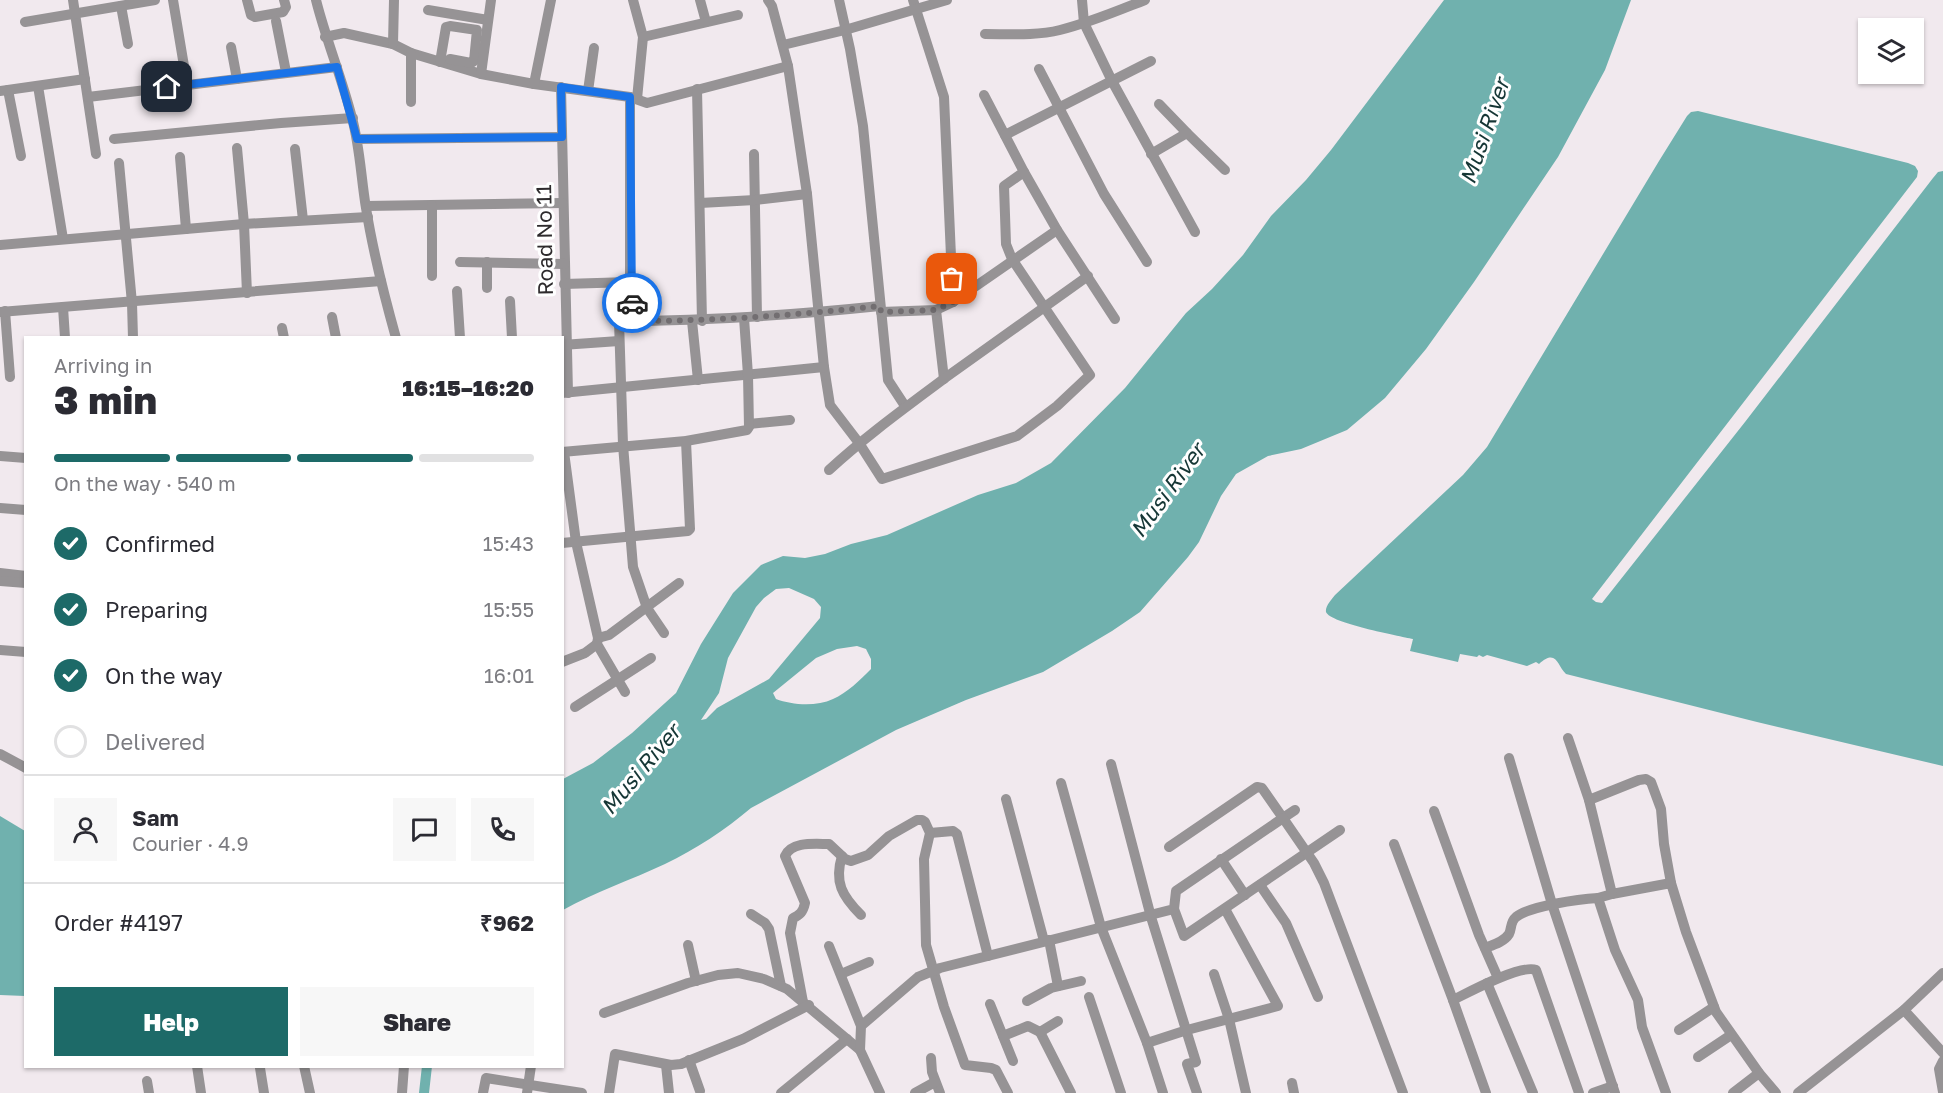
<!DOCTYPE html>
<meta charset="utf-8">
<style>
body{margin:0;font-family:"Golos Text",sans-serif;background:#f7f7f7;color:#2b2b33;height:100vh;display:flex;flex-direction:column;font-size:22px;white-space:nowrap}
*{box-sizing:border-box;margin:0}
p{font-size:20px;color:#7c7c81}
.icon{flex:none;width:33px;height:33px;fill:none;stroke:currentColor;stroke-width:2;stroke-linecap:round;stroke-linejoin:round}
.map{position:relative;flex:1;overflow:hidden}
.panel{position:absolute;left:24px;top:336px;width:540px;height:732px;display:flex;flex-direction:column;background:#fff;border-radius:0px;box-shadow:0 2px 4px #0004}
.panel>*{flex:none}
.tools{position:absolute;left:1858px;top:18px;display:grid;gap:12px}
.tools a{display:grid;place-items:center;width:66px;height:66px;border-radius:0px;background:#fff;box-shadow:0 2px 4px #0004;font-size:30px}
.pin{position:absolute;display:grid;place-items:center;width:51px;height:51px;color:#fff;margin:-26px;border-radius:12px;box-shadow:0 3px 9px #0006}
.courier{position:absolute;display:grid;place-items:center;width:60px;height:60px;margin:-30px;border:4px solid #1a73e8;border-radius:50%;background:#fff;color:#222;box-shadow:0 2px 8px #0007}
.head em{font-style:normal;font-weight:800}
.head div{display:flex;flex-direction:column-reverse}
.head{display:flex;align-items:center;justify-content:space-between;height:102px;padding:0 30px}
h1{font-size:39px;font-weight:800;line-height:45px}
.bar{display:grid;grid-template-columns:repeat(4,1fr);gap:9px 6px;align-content:center;height:72px;padding:0 30px}
.bar i{height:8px;border-radius:4px;background:#e1e1e2}
.bar .active{background:#1d6a68}
.bar p{grid-column:span 4}
.line{display:flex;align-items:center;gap:15px;padding:0 30px;border-top:2px solid #e1e1e2}
.line div{flex:1}
.round{display:grid;place-items:center;flex:none;width:63px;height:63px;border-radius:0px;background:#f7f7f7}
ol{padding:0 30px;list-style:none}
li{display:flex;align-items:center;gap:18px;height:66px}
li p{margin-inline-start:auto}
li .icon{padding:6px;border-radius:50%;background:#1d6a68;color:#fff;stroke-width:4}
li:last-child{color:#7c7c81}
li i{width:33px;height:33px;border:3px solid #e1e1e2;border-radius:50%}
.button{display:flex;gap:12px;margin-top:auto;padding:12px 30px}
.button a{flex:1;height:69px;border-radius:0px;background:#1d6a68;color:#fff;font-size:24px;font-weight:800;line-height:69px;text-align:center}
.button a+a{background:#f7f7f7;color:#2b2b33}
.map>svg:first-child{display:block}
</style>
<div class="map">
<svg width="1943" height="1093" viewBox="0 0 1943 1093">
<rect width="100%" height="100%" fill="#f1e9ee"/>
<g fill="#70b1ae" fill-rule="evenodd">
<path d="M 1444,0 L 1631,0 L 1605,70 L 1558,157 L 1474,282 L 1426,349 L 1385,398 L 1347,430 L 1301,449 L 1268,456 L 1236,474 L 1221,496 L 1199,542 L 1188,557 L 1140,612 L 1112,631 L 1043,672 L 966,700 L 896,730 L 751,808 C 725,830 696,849 665,864 C 631,880 595,892 563,910 L 563,779 L 593,763 L 632,733 L 676,693 L 701,644 L 733,593 L 761,565 L 783,556 L 805,558 L 825,554 L 851,544 L 887,535 L 978,495 L 1016,483 L 1051,463 L 1125,388 L 1186,313 L 1212,289 L 1243,255 L 1271,216 L 1306,180 L 1331,150 ZM 789,588 L 814,599 L 821,607 L 820,618 L 769,679 L 717,708 L 706,719 L 701,720 L 719,693 L 728,658 L 756,607 L 764,598 L 776,589 ZM 857,646 L 866,649 L 871,659 L 871,669 C 860,680 847,693 833,699 C 816,707 792,705 776,699 L 773,693 L 816,658 L 837,649 Z"/>
<path d="M 1698,111 L 1908,163 L 1915,166 L 1918,171 L 1917,177 L 1592,599 L 1596,602 L 1602,603 L 1745,422 L 1933,178 L 1938,172 L 1943,171 L 1943,766 L 1757,722 L 1566,674 C 1557,666 1557,648 1539,664 L 1536,662 L 1527,666 L 1487,655 L 1483,657 L 1479,655 L 1477,657 L 1460,654 L 1458,662 L 1410,651 L 1413,639 C 1399,636 1330,623 1326,612 C 1325,606 1332,599 1335,595 L 1463,475 L 1487,447 L 1659,161 L 1687,116 L 1691,112 Z"/>
<path d="M 0,816 L 25,831 L 25,996 L 0,995 Z"/>
</g>
<g fill="none" stroke-linecap="round" stroke-linejoin="round">
<path stroke="#70b1ae" stroke-width="10" d="M 424,1093 L 427,1066"/>
<g stroke="#969395" stroke-width="10">
<path d="M 73,0 L 96,154"/>
<path d="M 173,0 L 187,84"/>
<path d="M 247,0 L 251,15 L 255,17 L 283,12 L 286,7 L 284,0"/>
<path d="M 316,0 C 326,40 342,78 352,118 C 360,147 361,178 366,208 C 373,252 384,295 396,338"/>
<path d="M 633,0 L 643,37 L 637,99"/>
<path d="M 700,0 L 706,22"/>
<path d="M 768,0 L 772,6 L 788,66 L 807,194 L 824,367 L 830,405 L 859,443 L 882,479 L 1017,436 L 1057,406 L 1090,375 L 1012,259 L 1006,244 L 1004,186 L 1024,172"/>
<path d="M 839,0 L 850,49 L 863,126 L 888,380 L 905,406"/>
<path d="M 913,0 L 944,97 L 953,302"/>
<path d="M 1082,0 L 1084,23 L 1112,81 L 1195,232"/>
<path d="M 121,6 L 128,44"/>
<path d="M 428,10 L 488,20"/>
<path d="M 276,21 L 286,72"/>
<path d="M 25,22 L 155,0"/>
<path d="M 985,34 C 1009,34 1036,36 1060,30 C 1089,23 1117,11 1145,0"/>
<path d="M 325,37 L 344,33 L 393,44 L 411,53 L 481,74 L 534,84 L 630,97 L 647,103 L 788,66"/>
<path d="M 643,37 L 738,15"/>
<path d="M 393,44 L 394,0"/>
<path d="M 783,45 L 845,30 L 947,0"/>
<path d="M 231,47 L 237,79"/>
<path d="M 411,53 L 411,102"/>
<path d="M 440,62 L 446,27 L 450,26 L 477,30 L 474,61 L 471,63 L 450,59"/>
<path d="M 1039,69 L 1104,194 L 1147,262"/>
<path d="M 481,74 L 491,0"/>
<path d="M 534,84 L 551,0"/>
<path d="M 38,86 L 63,239"/>
<path d="M 561,87 L 568,393"/>
<path d="M 697,89 L 702,321"/>
<path d="M 8,90 L 21,156"/>
<path d="M 0,91 L 85,79"/>
<path d="M 588,91 L 594,48"/>
<path d="M 984,95 L 1024,172 L 1057,230 L 1115,319"/>
<path d="M 88,97 L 337,67"/>
<path d="M 630,97 L 630,282 L 633,321"/>
<path d="M 1159,104 L 1187,133"/>
<path d="M 1005,135 L 1151,61"/>
<path d="M 114,139 L 281,123 L 353,118"/>
<path d="M 357,139 L 562,137"/>
<path d="M 237,148 L 244,224 L 247,293"/>
<path d="M 295,149 L 303,220"/>
<path d="M 754,154 L 757,317"/>
<path d="M 1151,154 L 1187,133 L 1225,170"/>
<path d="M 180,157 L 186,229"/>
<path d="M 119,163 L 132,303 L 133,338"/>
<path d="M 700,203 L 755,200 L 807,194"/>
<path d="M 366,206 L 563,203"/>
<path d="M 0,245 L 244,224 L 368,217"/>
<path d="M 460,262 L 565,264"/>
<path d="M 487,262 L 487,288"/>
<path d="M 432,276 L 432,205"/>
<path d="M 564,284 L 630,282"/>
<path d="M 457,291 L 460,338"/>
<path d="M 510,301 L 512,338"/>
<path d="M 63,307 L 65,338"/>
<path d="M 936,310 L 944,379"/>
<path d="M 5,311 L 10,377"/>
<path d="M 0,312 L 381,281"/>
<path d="M 881,312 L 936,310 L 953,302 L 1057,230"/>
<path d="M 332,317 L 336,338"/>
<path d="M 692,321 L 698,380"/>
<path d="M 282,328 L 284,338"/>
<path d="M 562,345 L 619,341"/>
<path d="M 562,393 L 824,367"/>
<path d="M 749,424 L 790,420"/>
<path d="M 562,452 L 686,441 L 747,430 L 749,427 L 748,375 L 744,318"/>
<path d="M 564,452 L 576,542 L 598,638 L 597,644 L 625,692"/>
<path d="M 0,456 L 26,458"/>
<path d="M 829,470 C 866,436 905,408 945,378 C 992,344 1040,310 1088,276"/>
<path d="M 0,508 L 26,510"/>
<path d="M 562,543 L 688,531 L 690,529 L 686,441"/>
<path d="M 0,573 L 26,576"/>
<path d="M 0,581 L 26,583"/>
<path d="M 664,633 L 647,608 L 633,567 L 623,445 L 619,321 C 707,321 793,315 880,306"/>
<path d="M 598,638 L 609,635 L 679,583"/>
<path d="M 0,650 L 26,652"/>
<path d="M 562,662 L 585,653 L 597,644"/>
<path d="M 575,707 L 651,658"/>
<path d="M 1568,738 L 1589,800 L 1612,894 L 1671,883 L 1686,932 L 1716,1012 L 1759,1073 L 1776,1093"/>
<path d="M 0,754 L 26,768"/>
<path d="M 1509,758 L 1552,904 L 1615,1093"/>
<path d="M 1111,764 L 1151,917 L 1196,1062 L 1187,1064 L 1197,1093"/>
<path d="M 1061,783 L 1101,927 L 1147,1043 L 1187,1030 L 1278,1006 L 1225,909"/>
<path d="M 1006,799 L 1044,941"/>
<path d="M 1589,800 L 1639,780 L 1646,779 L 1651,782 L 1661,809 L 1664,844 L 1671,883"/>
<path d="M 1434,811 L 1479,935 L 1498,978"/>
<path d="M 930,833 L 953,831 L 957,834 L 988,956"/>
<path d="M 1394,844 L 1453,1000 C 1469,992 1521,964 1536,970 L 1579,1093"/>
<path d="M 1169,847 L 1257,787 L 1262,788 L 1283,818 L 1295,810"/>
<path d="M 842,856 C 834,882 842,896 861,915"/>
<path d="M 1221,859 L 1245,895"/>
<path d="M 1260,885 L 1286,923 L 1318,997"/>
<path d="M 1612,894 L 1598,898 L 1615,950 L 1638,1000 L 1642,1027 L 1666,1093"/>
<path d="M 1174,909 L 1184,936 L 1340,830"/>
<path d="M 751,914 L 765,923 L 769,929 L 781,986"/>
<path d="M 1049,940 L 1058,986"/>
<path d="M 688,945 L 696,981"/>
<path d="M 829,946 L 861,1026"/>
<path d="M 1485,948 C 1493,945 1504,942 1509,934 C 1512,928 1510,922 1516,917 C 1530,906 1579,899 1598,898"/>
<path d="M 841,974 L 869,962"/>
<path d="M 1214,974 L 1229,1019 L 1246,1093"/>
<path d="M 1487,983 L 1533,1093"/>
<path d="M 1089,997 L 1121,1093"/>
<path d="M 1453,1000 L 1486,1093"/>
<path d="M 1027,1001 L 1051,988 L 1081,981"/>
<path d="M 803,1002 L 790,933 L 793,918 C 800,915 803,912 805,903 L 785,856 C 792,841 815,844 829,844 L 845,859 L 851,861 L 868,855 L 889,836 L 917,820 L 922,820 L 925,822 L 930,833 L 924,859 L 926,945 L 944,1007 L 965,1065 L 991,1068 L 996,1070 L 1008,1093"/>
<path d="M 990,1004 L 1013,1061"/>
<path d="M 1904,1010 L 1943,1053"/>
<path d="M 604,1013 L 688,983 L 718,975 L 738,973 L 764,979 L 787,989 L 860,1050 L 880,1093"/>
<path d="M 1679,1030 L 1714,1007"/>
<path d="M 1040,1032 L 1071,1093"/>
<path d="M 1003,1036 L 1028,1026 L 1040,1032 L 1058,1021"/>
<path d="M 1147,1043 L 1163,1093"/>
<path d="M 860,1050 L 861,1026 L 918,977 L 940,968 L 1174,909 L 1176,891 L 1283,818 L 1314,863 L 1324,883 L 1403,1093"/>
<path d="M 1698,1057 L 1731,1035"/>
<path d="M 931,1058 L 932,1072 L 940,1093"/>
<path d="M 689,1060 L 700,1091"/>
<path d="M 1943,1061 L 1939,1069 L 1943,1092"/>
<path d="M 666,1065 L 669,1093"/>
<path d="M 197,1066 L 201,1093"/>
<path d="M 304,1066 L 310,1093"/>
<path d="M 260,1068 L 264,1093"/>
<path d="M 147,1081 L 149,1093"/>
<path d="M 1292,1083 L 1294,1093"/>
<path d="M 402,1093 L 404,1066"/>
<path d="M 483,1093 L 486,1078 L 582,1093"/>
<path d="M 527,1093 L 531,1066"/>
<path d="M 609,1093 L 615,1054 L 671,1065 L 681,1064 L 743,1039 L 809,1005"/>
<path d="M 781,1093 L 847,1039"/>
<path d="M 915,1093 L 935,1082"/>
<path d="M 1593,1093 L 1613,1086"/>
<path d="M 1733,1093 L 1759,1073"/>
<path d="M 1798,1093 L 1904,1010 L 1943,973"/>
</g>
</g>
<g fill="none" stroke-linecap="round" stroke-linejoin="round">
<path stroke="#726e71" stroke-width="6" stroke-dasharray="0 10.8" d="M 632,303 L 633,321 C 716,321 798,315 880,306 L 881,312 L 936,310 L 953,302 L 952,279"/>
<path stroke="#1a73e8" stroke-width="8" d="M 167,87 L 337,67 L 357,139 L 562,137 L 561,87 L 630,97 L 632,303"/>
</g>
<g text-anchor="middle" dominant-baseline="central" stroke-width="6" stroke-linejoin="round" paint-order="stroke">
<g font-size="21" fill="#2e2b2d" stroke="#fff">
<text transform="translate(544 240) rotate(-91)">Road No 11</text>
</g>
<g font-size="22" font-style="italic" fill="#153635" stroke="#fff">
<text transform="translate(1484 131) rotate(-71)">Musi River</text>
<text transform="translate(1167 490) rotate(-54)">Musi River</text>
<text transform="translate(640 769) rotate(-50)">Musi River</text>
</g>
</g>
</svg>
<div class="tools">
<a><svg class="icon" aria-label="layers" viewBox="0 0 24 24"><path d="M12 4l9 5-9 5-9-5zM3 14l9 5 9-5"/></svg></a>
</div>
<div class="pin" style="left:952px;top:279px;background:#ea580c"><svg class="icon" aria-label="bag" viewBox="0 0 24 24"><path d="M5 8h14l-1 12H6zM9 8a3 3 0 0 1 6 0"/></svg></div>
<div class="pin" style="left:167px;top:87px;background:#1f2937"><svg class="icon" aria-label="home" viewBox="0 0 24 24"><path d="M3 11l9-7 9 7M6 9v11h12V9"/></svg></div>
<div class="courier" style="left:632px;top:303px"><svg class="icon" aria-label="car" viewBox="0 0 24 24"><path d="M5 17H2v-5l4-1 3-4h7l3 4 3 1v5h-3M9 17h6M6 11h13"/><circle cx="7" cy="17" r="2"/><circle cx="17" cy="17" r="2"/></svg></div>
<section class="panel">
<div class="head"><div><h1>3 min</h1><p>Arriving in</p></div><em>16:15–16:20</em></div>
<div class="bar"><i class="active"></i><i class="active"></i><i class="active"></i><i></i><p>On the way · 540 m</p></div>
<ol>
<li><svg class="icon" aria-label="check" viewBox="0 0 24 24"><path d="M5 12l5 5 9-10"/></svg>Confirmed<p>15:43</p></li>
<li><svg class="icon" aria-label="check" viewBox="0 0 24 24"><path d="M5 12l5 5 9-10"/></svg>Preparing<p>15:55</p></li>
<li><svg class="icon" aria-label="check" viewBox="0 0 24 24"><path d="M5 12l5 5 9-10"/></svg>On the way<p>16:01</p></li>
<li><i></i>Delivered</li>
</ol>
<div class="line" style="height:108px"><a class="round"><svg class="icon" aria-label="person" viewBox="0 0 24 24"><circle cx="12" cy="8" r="4"/><path d="M4 21q1-7 8-7t8 7"/></svg></a><div><b>Sam</b><p>Courier · 4.9</p></div><a class="round"><svg class="icon" aria-label="chat" viewBox="0 0 24 24"><path d="M4 5h16v11H9l-5 4z"/></svg></a><a class="round"><svg class="icon" aria-label="phone" viewBox="0 0 24 24"><path d="M5 4h4l2 5-3 2q2 4 5 5l2-3 5 2v4C11 20 4 13 5 4z"/></svg></a></div>
<div class="line" style="height:78px"><div>Order #4197</div><b>₹962</b></div>
<div class="button"><a>Help</a><a>Share</a></div>
</section>
</div>
